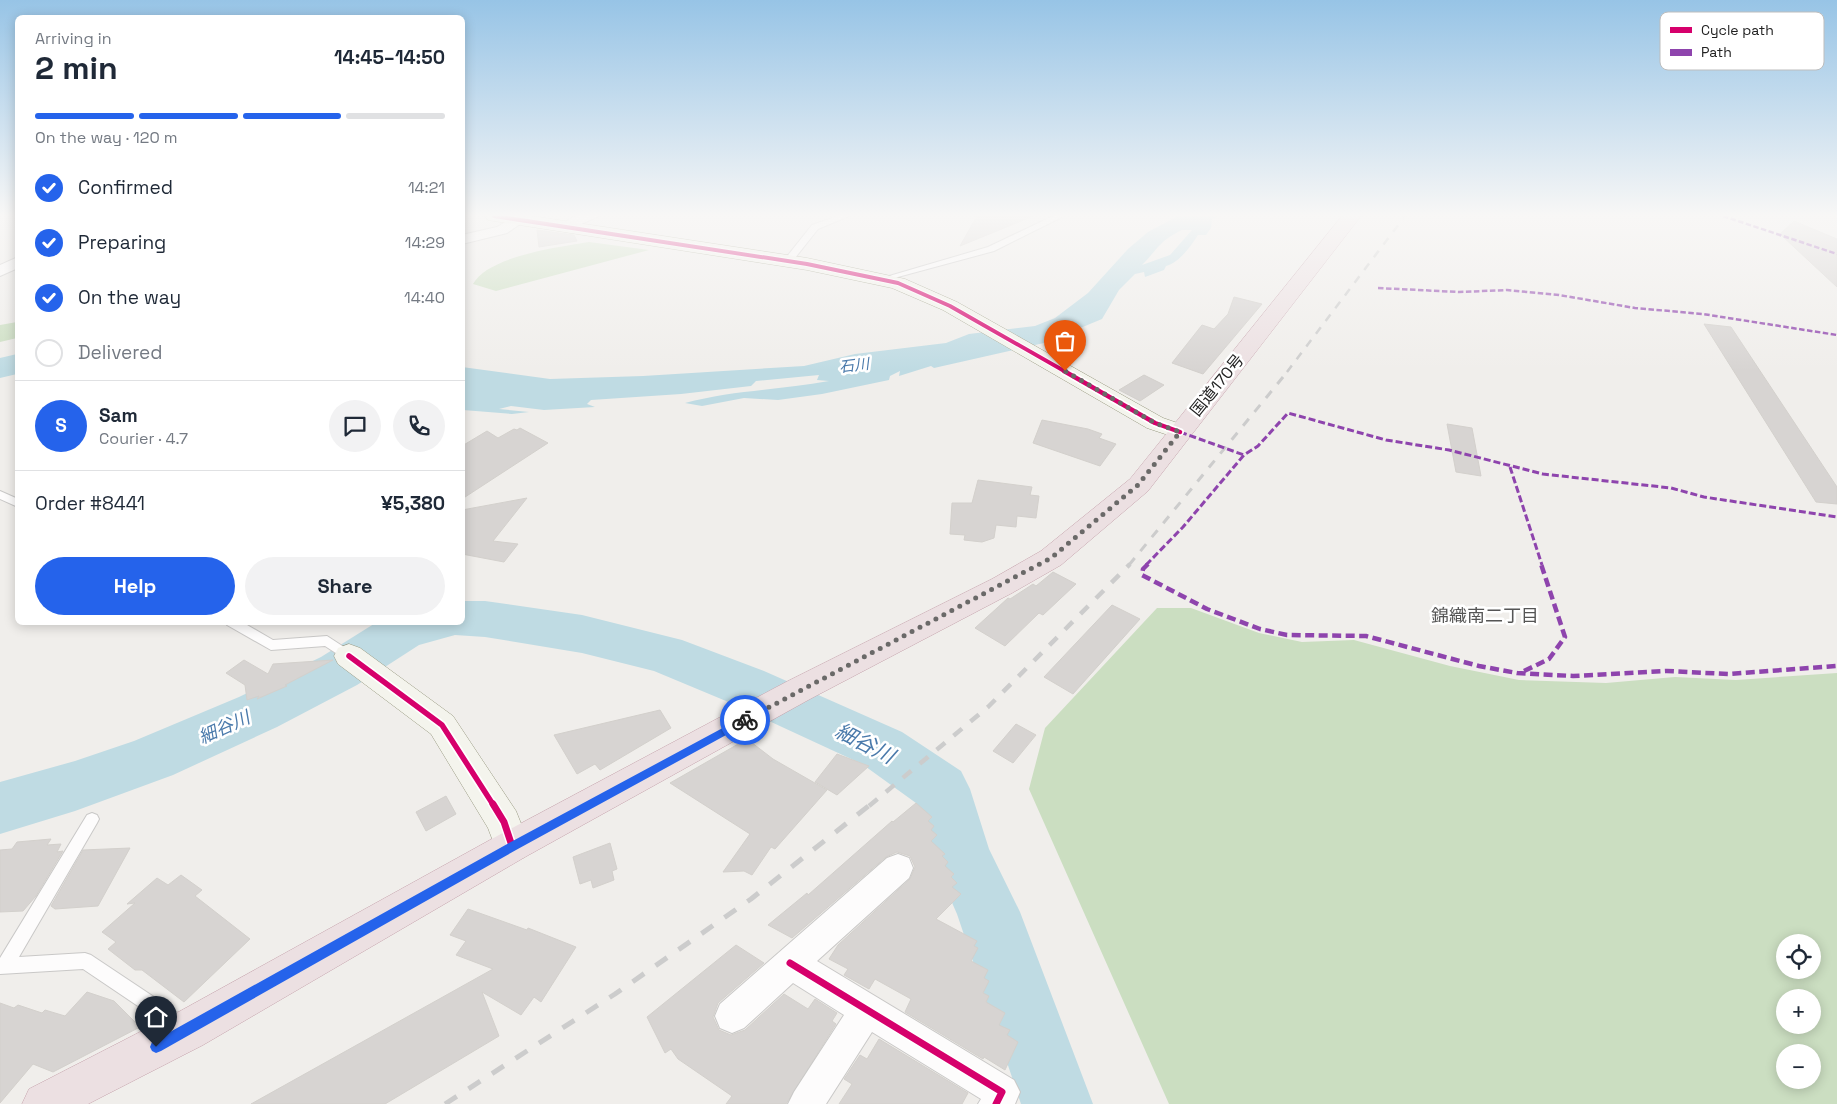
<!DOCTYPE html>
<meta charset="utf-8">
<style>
body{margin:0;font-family:"Space Grotesk","Noto Sans JP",sans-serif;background:#f2f2f3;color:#1f2937;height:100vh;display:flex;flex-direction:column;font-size:19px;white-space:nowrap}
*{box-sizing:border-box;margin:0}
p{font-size:16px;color:#747a83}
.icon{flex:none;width:28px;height:28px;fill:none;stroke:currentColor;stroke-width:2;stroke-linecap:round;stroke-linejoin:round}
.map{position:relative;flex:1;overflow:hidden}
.details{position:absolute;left:15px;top:15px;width:450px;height:610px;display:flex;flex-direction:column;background:#fff;border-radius:8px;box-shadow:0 2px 12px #0003}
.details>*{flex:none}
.controls{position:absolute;left:1776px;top:934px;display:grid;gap:10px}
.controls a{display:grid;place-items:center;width:45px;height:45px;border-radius:50%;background:#fff;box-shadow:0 2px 12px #0003;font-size:25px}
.pin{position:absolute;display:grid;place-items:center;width:42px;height:42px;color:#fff;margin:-51px -21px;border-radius:50% 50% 50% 0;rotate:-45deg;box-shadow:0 0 5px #0007}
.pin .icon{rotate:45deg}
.courier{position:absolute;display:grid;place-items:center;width:50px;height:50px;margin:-25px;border:4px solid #2563eb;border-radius:50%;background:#fff;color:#222;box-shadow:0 1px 6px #0007}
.summary em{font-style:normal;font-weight:800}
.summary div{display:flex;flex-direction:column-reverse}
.summary{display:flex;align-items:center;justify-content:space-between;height:85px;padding:0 20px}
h1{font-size:32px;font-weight:800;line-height:38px}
.bar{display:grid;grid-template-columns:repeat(4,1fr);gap:8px 5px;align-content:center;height:60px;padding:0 20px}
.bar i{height:6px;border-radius:4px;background:#e0e1e3}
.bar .selected{background:#2563eb}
.bar p{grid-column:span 4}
.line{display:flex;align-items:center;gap:12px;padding:0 20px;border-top:1px solid #e0e1e3}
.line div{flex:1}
.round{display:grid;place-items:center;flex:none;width:52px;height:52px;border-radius:26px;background:#f2f2f3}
ol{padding:0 20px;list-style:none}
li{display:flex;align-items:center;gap:15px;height:55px}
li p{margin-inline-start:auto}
li .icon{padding:5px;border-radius:50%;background:#2563eb;color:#fff;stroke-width:4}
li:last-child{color:#747a83}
li i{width:28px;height:28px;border:2px solid #e0e1e3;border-radius:50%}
.action{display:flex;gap:10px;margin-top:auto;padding:10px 20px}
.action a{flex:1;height:58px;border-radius:30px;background:#2563eb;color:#fff;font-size:20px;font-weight:800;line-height:58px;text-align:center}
.action a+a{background:#f2f2f3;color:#1f2937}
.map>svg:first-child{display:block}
</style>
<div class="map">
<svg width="1837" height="1104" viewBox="0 0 1837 1104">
<rect width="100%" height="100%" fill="#f0eeeb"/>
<g fill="#cbdec1" fill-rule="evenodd">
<path d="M 589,242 L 649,250 L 496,291 L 473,284 C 488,256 559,247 589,242 Z"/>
<path d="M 17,322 L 17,338 L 0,342 L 0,325 Z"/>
<path d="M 1157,608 L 1191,608 L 1259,633 L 1302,642 L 1354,640 L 1450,666 L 1519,680 L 1606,683 L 1675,677 L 1736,680 L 1837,673 L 1837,1104 L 1169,1104 L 1029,789 L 1045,728 ZM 1812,942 L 1812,970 L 1785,970 L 1785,942 ZM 1785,998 L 1812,998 L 1812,1025 L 1785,1025 ZM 1785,1052 L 1812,1052 L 1812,1080 L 1785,1080 Z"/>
</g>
<g fill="#bfdbe3" fill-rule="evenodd">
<path d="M 1178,216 L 1220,216 L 1212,219 L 1211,228 L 1206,235 L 1198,235 C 1191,246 1179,263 1166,266 L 1164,270 L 1145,277 L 1144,272 L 1135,274 L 1119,290 L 1102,319 L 1044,343 L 934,368 L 931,366 L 899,376 L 900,371 L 890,376 L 889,380 L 822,394 L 778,400 L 744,398 L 702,406 L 685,403 C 732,390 781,390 829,381 L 817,380 L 819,375 L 756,381 L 751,386 L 681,394 L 591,400 L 587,404 L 595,407 L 544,410 L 511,406 L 499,409 L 529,412 L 512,414 L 463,410 L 462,367 L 550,379 L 643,376 L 804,366 L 855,354 L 946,343 L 969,334 L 1035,326 L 1055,318 L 1088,293 L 1128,249 L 1148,232 ZM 1182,230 L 1192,230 L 1170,255 L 1142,265 C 1158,249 1159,241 1182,230 Z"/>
<path d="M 17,354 L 17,374 L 0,378 L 0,358 Z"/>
</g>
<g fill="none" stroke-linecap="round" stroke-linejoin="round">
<path fill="#bfdbe3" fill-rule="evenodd" d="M 462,601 L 485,601 L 582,615 L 682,640 L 764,671 L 902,732 L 961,771 L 970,789 L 989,849 L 1020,912 L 1093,1104 L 1021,1104 L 957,914 L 931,855 L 916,803 L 862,764 L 726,701 L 654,671 L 582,653 L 485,637 L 455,635 L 419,645 L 357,685 L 277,727 L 173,775 L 75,811 L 0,834 L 0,782 L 75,761 L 134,741 L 239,697 L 321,657 L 377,622 L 462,622 Z"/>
</g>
<g fill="#d7d4d2" stroke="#d3d0cc">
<path d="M 977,216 L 1031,216 L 1031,217 L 960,246 Z"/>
<path d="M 1794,221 L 1837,239 L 1837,287 L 1780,234 Z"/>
<path d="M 537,230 L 574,235 L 577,241 L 539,247 Z"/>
<path d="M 1234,297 L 1262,304 L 1203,374 L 1172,363 L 1202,325 L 1214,329 L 1228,314 Z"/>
<path d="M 1704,324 L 1731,327 L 1837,487 L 1837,504 L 1816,502 Z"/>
<path d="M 1144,375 L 1164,385 L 1140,401 L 1119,390 Z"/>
<path d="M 1042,420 L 1088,429 L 1102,434 L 1099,438 L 1116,444 L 1100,466 L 1033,443 Z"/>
<path d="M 1447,424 L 1472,428 L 1481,476 L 1456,472 Z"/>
<path d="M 520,428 L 548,443 L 462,499 L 462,446 L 487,431 L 498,438 L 514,429 L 517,430 Z"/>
<path d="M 978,480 L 1032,487 L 1030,495 L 1039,496 L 1036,518 L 1017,516 L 1016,527 L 996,525 L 994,538 L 982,542 L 964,540 L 965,535 L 950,534 L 952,503 L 972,503 Z"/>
<path d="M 527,498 L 493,541 L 518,544 L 504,562 L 462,554 L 462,510 Z"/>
<path d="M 1053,572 L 1076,584 L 1043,615 L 1039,613 L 1005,646 L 975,628 L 1008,598 L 1010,599 L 1033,584 L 1036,586 Z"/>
<path d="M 1112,605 L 1140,619 L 1073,694 L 1044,677 Z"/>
<path d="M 244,660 L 268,674 L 273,664 L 333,660 L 285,685 L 287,686 L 257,699 L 259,696 L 247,700 L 245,685 L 226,673 Z"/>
<path d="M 660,710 L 671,728 L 600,770 L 595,764 L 577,774 L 554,735 Z"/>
<path d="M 1016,724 L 1036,735 L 1013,763 L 993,751 Z"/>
<path d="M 747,739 L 773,759 L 827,790 L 775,849 L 771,847 L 752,875 L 744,871 L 723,872 L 750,834 L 670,783 Z"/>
<path d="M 837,754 L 869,766 L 837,795 L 815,782 Z"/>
<path d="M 446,796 L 456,814 L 426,831 L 416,812 Z"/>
<path d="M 916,803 L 932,817 L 928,821 L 934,826 L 931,830 L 937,835 L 931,841 L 945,854 L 942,856 L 948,862 L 945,866 L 954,874 L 951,877 L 957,883 L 952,887 L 961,894 L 936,919 L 977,941 L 974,946 L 978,948 L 971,961 L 988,970 L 984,978 L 989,981 L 983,993 L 989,996 L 986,1002 L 1005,1013 L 999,1025 L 1010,1030 L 1007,1035 L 1018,1042 L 1005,1070 L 984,1057 L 983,1059 L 905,1012 L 911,999 L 875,979 L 869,989 L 844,975 L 848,969 L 829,959 L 838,945 L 910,879 L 915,867 L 910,856 L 897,852 L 886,857 L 792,938 L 768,925 L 807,893 L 808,895 L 892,821 L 893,822 Z"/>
<path d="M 51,839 L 47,845 L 61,844 L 57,852 L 63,851 L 36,896 L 23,911 L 0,912 L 0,850 L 12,849 L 17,842 Z"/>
<path d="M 610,843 L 617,869 L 612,871 L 614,880 L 593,888 L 591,880 L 580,884 L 573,857 Z"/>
<path d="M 130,848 L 98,906 L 55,909 L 51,906 L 83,850 Z"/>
<path d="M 181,875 L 202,890 L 195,896 L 250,939 L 184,1002 L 142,970 L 135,970 L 108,949 L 116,942 L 102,932 L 135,903 L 127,904 L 157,878 L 168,885 Z"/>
<path d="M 468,909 L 527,930 L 528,928 L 576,947 L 541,1002 L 534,997 L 521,1015 L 482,992 L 499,1036 L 385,1104 L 251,1104 L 493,969 L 456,955 L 466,941 L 450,935 Z"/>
<path d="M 736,945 L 764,963 L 718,1003 L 713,1017 L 719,1030 L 731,1035 L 745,1030 L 784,994 L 808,1009 L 815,999 L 837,1013 L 832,1021 L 836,1024 L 786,1104 L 726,1104 L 732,1096 L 678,1059 L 671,1049 L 665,1053 L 647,1017 Z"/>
<path d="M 87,992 L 114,1001 L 140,1027 L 53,1072 L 33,1064 L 0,1103 L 0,1003 L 14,1008 L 18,1005 L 42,1013 L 45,1010 L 65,1016 Z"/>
<path d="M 879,1039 L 968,1093 L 962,1104 L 839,1104 L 852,1084 L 844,1079 L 860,1055 L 867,1059 Z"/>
</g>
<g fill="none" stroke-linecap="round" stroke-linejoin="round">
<g stroke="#c9c8c7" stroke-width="2">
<g id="lane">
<path d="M 838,216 L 849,216 L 818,229 L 791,263 L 785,263 L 785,259 L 812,225 Z"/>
<path d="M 1053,216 L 1064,216 L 994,251 L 883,281 L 879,279 L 988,247 Z"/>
<path d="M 0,491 L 18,499 L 18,507 L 0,499 Z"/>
<path d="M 225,622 L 242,622 L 273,640 L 327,636 L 353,653 L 355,656 L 353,659 L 345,659 L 325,646 L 271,650 L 227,625 Z"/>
<path d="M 92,813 L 97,815 L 99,819 L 97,823 L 19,957 L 85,953 L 91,955 L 187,1019 L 189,1025 L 187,1031 L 181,1033 L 175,1031 L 83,969 L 0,974 L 0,958 L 87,815 Z"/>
</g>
</g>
<g stroke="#c9c8c7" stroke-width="2">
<g id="street">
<path d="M 516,216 L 524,217 L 526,220 L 507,233 L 462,244 L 462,235 L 497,227 Z"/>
<path d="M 576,216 L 599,216 L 579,225 L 573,231 L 563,231 L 561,228 C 565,222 569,219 576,216 Z"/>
<path d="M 18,257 L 18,268 L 0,276 L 0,265 Z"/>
<path d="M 898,854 L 909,858 L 913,868 L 909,878 L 817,961 L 1014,1080 L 1020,1092 L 1015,1104 L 978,1104 L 981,1099 L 872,1032 L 826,1104 L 788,1104 L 794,1092 L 844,1015 L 793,983 L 744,1028 L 732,1033 L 720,1028 L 715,1016 L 720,1004 L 887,858 Z"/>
</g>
</g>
<g stroke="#999a82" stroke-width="1">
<g id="secondary">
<path d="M 485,216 L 532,216 L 807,258 L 905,279 L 957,302 L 1163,418 L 1189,427 L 1192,432 L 1189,437 L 1180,439 L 1147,428 L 943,310 L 892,288 L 807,270 L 494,221 L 488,220 Z"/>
<path d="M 349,644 L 360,648 L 453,716 L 516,811 L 530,846 L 525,857 L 512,862 L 499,857 L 488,828 L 431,734 L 338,664 L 334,656 L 338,648 Z"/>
</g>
</g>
<g stroke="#c5a2ac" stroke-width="1">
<path id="highway" d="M 1342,216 L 1361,216 L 1148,491 L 1061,565 L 1012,593 L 810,699 L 525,857 L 203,1045 L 88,1104 L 22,1104 L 29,1089 L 173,1015 L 499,835 L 788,681 L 992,579 L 1041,551 L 1130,479 Z"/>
</g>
<use href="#lane" fill="#fdfcfc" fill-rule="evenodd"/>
<use href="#street" fill="#fdfcfc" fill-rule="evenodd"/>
<use href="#secondary" fill="#f4f4ed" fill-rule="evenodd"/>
<use href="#highway" fill="#ece0e2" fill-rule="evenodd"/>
<path stroke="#ccc" stroke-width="2.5" stroke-dasharray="8 8" stroke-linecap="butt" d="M 1287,372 L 1405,216"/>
<path stroke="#ccc" stroke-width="3" stroke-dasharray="9 9" stroke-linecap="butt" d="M 1129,565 L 1288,371"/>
<path stroke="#ccc" stroke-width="4.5" stroke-dasharray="11 11" stroke-linecap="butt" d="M 869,806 L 988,707 L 1130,564"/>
<path stroke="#ccc" stroke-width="5" stroke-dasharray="14 14" stroke-linecap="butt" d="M 445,1104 L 615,994 L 751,899 L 871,804"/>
<g stroke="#8e44ad" stroke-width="2.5" stroke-dasharray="5.5 2.5" stroke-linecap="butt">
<path d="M 1723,216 L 1837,254"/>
<path d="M 1378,288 L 1459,292 L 1507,290 L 1559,295 L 1635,308 L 1703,314 L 1837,335"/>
</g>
<g stroke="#8e44ad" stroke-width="3" stroke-dasharray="7 3" stroke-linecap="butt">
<path d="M 1180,432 L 1244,455"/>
<path d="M 1510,467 L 1542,565"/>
<path d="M 1146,565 L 1183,527 L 1244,455 L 1258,446 L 1288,413 L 1386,440 L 1449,450 L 1543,474 L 1671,488 L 1704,497 L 1837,517"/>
</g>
<g stroke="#8e44ad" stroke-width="4.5" stroke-dasharray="9 4.5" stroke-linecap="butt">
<path d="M 1148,564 L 1143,569 L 1142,575 L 1207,609 L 1260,629 L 1287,635 L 1366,636 L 1479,666 L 1517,673 L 1573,676 L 1667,671 L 1728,674 L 1837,666"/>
<path d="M 1524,671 L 1549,659 L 1565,637 L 1541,564"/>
</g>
<g stroke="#fff" stroke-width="6">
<path id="cycleway-far3" d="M 494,216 L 807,264 L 898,283 L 950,306 L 1066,372"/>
</g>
<g stroke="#fff" stroke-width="8">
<path id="cycleway-far2" d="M 1064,371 L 1155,423 L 1180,432"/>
</g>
<g stroke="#fff" stroke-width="9">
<path id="cycleway-far1" d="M 349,656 L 442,725 L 494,806"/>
</g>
<g stroke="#fff" stroke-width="10">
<g id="cycleway">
<path d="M 493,804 L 504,822 L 512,846"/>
<path d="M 790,963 L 1002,1092 L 996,1104"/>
</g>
</g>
<use href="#cycleway-far3" stroke="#d6006c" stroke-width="4"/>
<use href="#cycleway-far2" stroke="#d6006c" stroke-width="4.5"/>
<use href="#cycleway-far1" stroke="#d6006c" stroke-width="5.5"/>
<use href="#cycleway" stroke="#d6006c" stroke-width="7"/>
</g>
<linearGradient id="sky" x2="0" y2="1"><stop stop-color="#97c4e6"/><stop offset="0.58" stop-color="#f8f7f6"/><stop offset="1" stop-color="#f8f7f6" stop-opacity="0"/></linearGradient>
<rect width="1837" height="371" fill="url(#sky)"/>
<path fill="#2563eb" d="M 745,716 L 748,718 L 748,723 L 516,850 L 161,1051 L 156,1053 L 152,1051 L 150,1047 L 152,1042 L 509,843 Z"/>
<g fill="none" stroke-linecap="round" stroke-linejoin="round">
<path stroke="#6a6968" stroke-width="5" stroke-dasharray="0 9" d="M 745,720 L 1051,558 L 1138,485 L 1180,432 L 1155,423 L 1065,371"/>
</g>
<g text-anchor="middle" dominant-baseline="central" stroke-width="5" stroke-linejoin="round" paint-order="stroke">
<g font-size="15" font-style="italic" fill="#4a7aab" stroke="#fff">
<text transform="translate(854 365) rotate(-7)">石川</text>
</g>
<g font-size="16" fill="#222" stroke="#fff">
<text transform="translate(1217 385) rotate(-51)">国道170号</text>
</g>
<g font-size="18" fill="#555" stroke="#fff">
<text x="1485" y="615">錦織南二丁目</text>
</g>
<g font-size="18" font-style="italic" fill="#4a7aab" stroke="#fff">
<text transform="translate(224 727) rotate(-24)">細谷川</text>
</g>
<g font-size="21" font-style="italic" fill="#4a7aab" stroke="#fff">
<text transform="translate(865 743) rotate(27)">細谷川</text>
</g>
</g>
<rect x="1660" y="12" width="164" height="58" rx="8" fill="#fff" stroke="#bdbdbd" stroke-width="1"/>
<rect x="1670" y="27" width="22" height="6" fill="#d6006c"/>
<rect x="1670" y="49" width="22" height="7" fill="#8e44ad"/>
<g font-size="14" fill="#222">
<text x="1701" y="35">Cycle path</text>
<text x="1701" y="57">Path</text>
</g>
</svg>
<div class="controls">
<a><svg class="icon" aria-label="locate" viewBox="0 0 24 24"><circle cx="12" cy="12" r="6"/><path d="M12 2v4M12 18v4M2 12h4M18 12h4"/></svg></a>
<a>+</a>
<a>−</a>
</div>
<div class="pin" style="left:1065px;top:371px;background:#ea580c"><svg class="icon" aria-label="bag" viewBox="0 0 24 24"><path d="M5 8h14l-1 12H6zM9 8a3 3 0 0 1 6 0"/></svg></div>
<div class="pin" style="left:156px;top:1047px;background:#1f2937"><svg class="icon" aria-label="home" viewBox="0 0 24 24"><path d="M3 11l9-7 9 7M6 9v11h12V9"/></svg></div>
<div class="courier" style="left:745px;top:720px"><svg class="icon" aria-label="bike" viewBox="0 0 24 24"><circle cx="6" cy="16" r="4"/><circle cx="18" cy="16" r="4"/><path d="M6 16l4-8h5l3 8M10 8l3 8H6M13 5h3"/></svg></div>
<section class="details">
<div class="summary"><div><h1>2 min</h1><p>Arriving in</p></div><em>14:45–14:50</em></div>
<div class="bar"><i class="selected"></i><i class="selected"></i><i class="selected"></i><i></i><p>On the way · 120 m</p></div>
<ol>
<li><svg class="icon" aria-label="check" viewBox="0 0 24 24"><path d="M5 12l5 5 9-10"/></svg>Confirmed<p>14:21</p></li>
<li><svg class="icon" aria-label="check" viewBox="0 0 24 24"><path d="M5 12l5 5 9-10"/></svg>Preparing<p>14:29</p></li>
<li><svg class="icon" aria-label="check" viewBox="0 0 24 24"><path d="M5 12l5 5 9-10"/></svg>On the way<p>14:40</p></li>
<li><i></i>Delivered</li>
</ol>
<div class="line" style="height:90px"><b class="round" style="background:#2563eb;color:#fff">S</b><div><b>Sam</b><p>Courier · 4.7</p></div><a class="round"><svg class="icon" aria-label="chat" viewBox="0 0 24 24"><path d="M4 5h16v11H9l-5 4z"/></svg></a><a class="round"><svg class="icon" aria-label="phone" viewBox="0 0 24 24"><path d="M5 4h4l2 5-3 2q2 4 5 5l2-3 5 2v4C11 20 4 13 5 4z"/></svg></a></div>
<div class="line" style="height:65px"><div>Order #8441</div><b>¥5,380</b></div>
<div class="action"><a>Help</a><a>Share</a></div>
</section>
</div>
